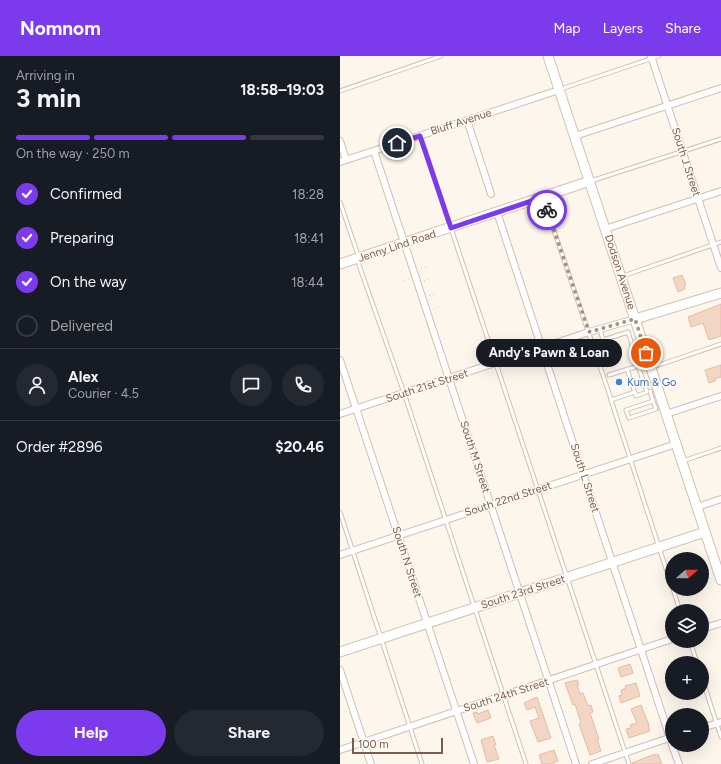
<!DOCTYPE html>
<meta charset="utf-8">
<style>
body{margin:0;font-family:Figtree,sans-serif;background:#242831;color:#f1f3f6;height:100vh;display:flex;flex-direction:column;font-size:15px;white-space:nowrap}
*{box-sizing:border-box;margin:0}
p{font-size:13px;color:#9ea1a6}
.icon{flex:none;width:22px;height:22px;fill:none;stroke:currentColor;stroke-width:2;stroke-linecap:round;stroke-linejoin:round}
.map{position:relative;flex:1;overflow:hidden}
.panel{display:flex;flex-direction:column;background:#171b24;width:340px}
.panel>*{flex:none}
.needle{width:26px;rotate:70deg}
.controls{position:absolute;left:325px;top:496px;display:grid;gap:8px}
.controls a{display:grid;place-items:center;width:44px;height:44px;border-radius:50%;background:#171b24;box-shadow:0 4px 16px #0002;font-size:20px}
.scale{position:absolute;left:12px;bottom:10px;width:91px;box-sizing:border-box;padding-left:4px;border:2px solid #7a5c4d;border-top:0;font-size:11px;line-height:14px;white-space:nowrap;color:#7a5c4d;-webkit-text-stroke:3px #fffaf3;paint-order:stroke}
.pin{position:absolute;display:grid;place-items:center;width:34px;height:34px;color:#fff;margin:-17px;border:2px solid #fff;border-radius:50%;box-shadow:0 1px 4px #0007}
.courier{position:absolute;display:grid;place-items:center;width:40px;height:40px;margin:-20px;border:3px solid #7c3aed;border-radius:50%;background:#fff;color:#222;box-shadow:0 1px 5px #0007}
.bubble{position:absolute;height:28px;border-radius:14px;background:#171b24;box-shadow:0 4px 16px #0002;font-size:13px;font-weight:700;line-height:28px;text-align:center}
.head em{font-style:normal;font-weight:700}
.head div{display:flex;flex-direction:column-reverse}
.head{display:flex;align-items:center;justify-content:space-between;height:68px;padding:0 16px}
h1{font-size:26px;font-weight:700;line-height:30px}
.bar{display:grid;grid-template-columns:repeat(4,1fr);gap:6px 4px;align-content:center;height:48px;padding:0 16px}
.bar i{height:5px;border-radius:3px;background:#363941}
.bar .current{background:#7c3aed}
.bar p{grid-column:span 4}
.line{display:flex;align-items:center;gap:10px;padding:0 16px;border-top:1px solid #363941}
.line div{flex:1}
.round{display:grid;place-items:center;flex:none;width:42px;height:42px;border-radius:21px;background:#242831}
ol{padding:0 16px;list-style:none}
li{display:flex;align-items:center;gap:12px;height:44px}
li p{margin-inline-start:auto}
li .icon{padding:4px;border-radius:50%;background:#7c3aed;color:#fff;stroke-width:4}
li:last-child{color:#9ea1a6}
li i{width:22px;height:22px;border:2px solid #363941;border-radius:50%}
.action{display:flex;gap:8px;margin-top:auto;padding:8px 16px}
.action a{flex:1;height:46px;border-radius:24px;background:#7c3aed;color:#fff;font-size:16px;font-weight:700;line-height:46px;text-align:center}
.action a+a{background:#242831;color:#f1f3f6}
header{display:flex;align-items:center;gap:24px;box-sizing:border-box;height:56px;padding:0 20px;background:#7c3aed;color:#fff}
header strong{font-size:19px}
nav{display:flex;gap:22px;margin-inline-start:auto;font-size:14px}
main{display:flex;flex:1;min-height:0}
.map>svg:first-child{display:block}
</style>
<header>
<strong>Nomnom</strong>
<nav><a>Map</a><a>Layers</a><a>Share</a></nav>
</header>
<main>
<section class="panel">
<div class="head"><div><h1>3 min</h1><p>Arriving in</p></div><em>18:58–19:03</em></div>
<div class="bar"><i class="current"></i><i class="current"></i><i class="current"></i><i></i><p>On the way · 250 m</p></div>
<ol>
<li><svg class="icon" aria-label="check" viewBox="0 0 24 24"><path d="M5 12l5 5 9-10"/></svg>Confirmed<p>18:28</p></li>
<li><svg class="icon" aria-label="check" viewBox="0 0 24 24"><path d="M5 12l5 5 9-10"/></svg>Preparing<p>18:41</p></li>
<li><svg class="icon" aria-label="check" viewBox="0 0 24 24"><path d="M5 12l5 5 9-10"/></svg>On the way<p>18:44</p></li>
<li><i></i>Delivered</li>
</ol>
<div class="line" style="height:72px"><a class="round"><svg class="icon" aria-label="person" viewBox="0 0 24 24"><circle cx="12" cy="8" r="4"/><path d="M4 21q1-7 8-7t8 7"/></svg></a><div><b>Alex</b><p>Courier · 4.5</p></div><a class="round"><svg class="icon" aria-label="chat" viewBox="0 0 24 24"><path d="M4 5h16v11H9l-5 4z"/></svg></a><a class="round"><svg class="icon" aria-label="phone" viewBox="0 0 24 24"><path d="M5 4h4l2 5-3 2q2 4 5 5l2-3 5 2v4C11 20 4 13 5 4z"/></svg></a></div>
<div class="line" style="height:52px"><div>Order #2896</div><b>$20.46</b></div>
<div class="action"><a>Help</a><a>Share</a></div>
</section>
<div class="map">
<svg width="381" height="708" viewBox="0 0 381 708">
<rect width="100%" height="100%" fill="#fdf6ec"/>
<g fill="#f3d5c3" stroke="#e6bba3">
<path d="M 342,219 L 346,229 L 344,229 L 345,233 L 338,236 L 333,222 Z"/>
<path d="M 381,248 L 381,280 L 369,284 L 363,267 L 351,271 L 348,261 Z"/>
<path d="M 381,309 L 381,321 L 375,323 L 375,325 L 369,327 L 365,314 Z"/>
<path d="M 290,608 L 293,617 L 281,621 L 278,612 Z"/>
<path d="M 237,624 L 239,629 L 237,629 L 240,638 L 243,637 L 248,650 L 251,649 L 253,656 L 250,657 L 259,683 L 257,683 L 261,695 L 250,699 L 239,668 L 241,667 L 235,648 L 233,649 L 225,627 Z"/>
<path d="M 296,627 L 300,640 L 281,647 L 279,640 L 282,639 L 281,634 L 286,632 L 285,630 Z"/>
<path d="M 197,641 L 211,682 L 198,686 L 190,665 L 199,662 L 195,651 L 187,654 L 184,647 Z"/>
<path d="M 301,649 L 309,669 L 308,669 L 310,675 L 289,682 L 286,673 L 291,672 L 290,669 L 297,667 L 291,653 Z"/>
<path d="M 148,654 L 151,662 L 137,667 L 133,657 L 137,656 L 138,658 Z"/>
<path d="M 153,680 L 156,689 L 154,689 L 159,703 L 147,706 L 141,684 Z"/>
<path d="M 214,694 L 218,705 L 211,708 L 202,708 L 199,699 Z"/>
<path d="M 315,698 L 315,700 L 318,698 L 322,708 L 292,708 L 292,707 Z"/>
</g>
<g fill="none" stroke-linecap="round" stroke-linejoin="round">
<g stroke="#d1beb0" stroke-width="5">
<g id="lane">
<path d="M 221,33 L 319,0"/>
<path d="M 0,35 L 101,0"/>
<path d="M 80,79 L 289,708"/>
<path d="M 251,125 L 381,83"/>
<path d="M 203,142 L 270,340 L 271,344 L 332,531"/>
<path d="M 0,146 L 19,202 L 19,209 L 64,337 L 186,708"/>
<path d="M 283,220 L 381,186"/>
<path d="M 260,273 L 263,284"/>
<path d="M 268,302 L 263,284 L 288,276 L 293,292 L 302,289"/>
<path d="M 313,311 L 381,288"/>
<path d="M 287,313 L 296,340 L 307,336 L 298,310"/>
<path d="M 269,319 L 308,307"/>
<path d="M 310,335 L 313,345 L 286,354 L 289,362 L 316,353 L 313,345"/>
<path d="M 271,344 L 295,336"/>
<path d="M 343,405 L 381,392"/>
<path d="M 0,456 L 82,708"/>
<path d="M 333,533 L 340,555"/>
<path d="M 350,585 L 357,607"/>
<path d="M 362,622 L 381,681"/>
</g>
</g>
<g stroke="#d1beb0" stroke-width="8">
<g id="street">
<path d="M 311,0 L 381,212"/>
<path d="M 127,64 L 151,138"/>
<path d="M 235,80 L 381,32"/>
<path d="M 0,85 L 6,104"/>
<path d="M 34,95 L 236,708"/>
<path d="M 0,106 L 219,34"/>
<path d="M 157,156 L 332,688"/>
<path d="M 265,173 L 381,135"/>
<path d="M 0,304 L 134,708"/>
<path d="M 0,358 L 249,276 L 295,263"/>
<path d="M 326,358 L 381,340"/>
<path d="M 357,451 L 381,443"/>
<path d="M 0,499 L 336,388"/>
<path d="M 362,573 L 381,567"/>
<path d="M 0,614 L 31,708"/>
<path d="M 362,672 L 381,666"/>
<path d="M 332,689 L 339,708"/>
<path d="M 0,694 L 332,583"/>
<path d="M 252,708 L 332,681"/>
</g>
</g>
<g stroke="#d6c0b0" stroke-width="11">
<g id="secondary">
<path d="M 208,0 L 381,524"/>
<path d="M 0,208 L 250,125"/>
<path d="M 295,263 L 381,237"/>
<path d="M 0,596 L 365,476"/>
</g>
</g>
<g stroke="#d9b8a5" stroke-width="1" stroke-dasharray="1 3" stroke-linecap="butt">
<path d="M 81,212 L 86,211"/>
<path d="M 64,225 L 69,223"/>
<path d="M 84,225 L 89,223"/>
<path d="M 89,239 L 94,238"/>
<path d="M 93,253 L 98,251"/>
</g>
<use href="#lane" stroke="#fff" stroke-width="3"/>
<use href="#street" stroke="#fff" stroke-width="6"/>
<use href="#secondary" stroke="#fff" stroke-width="9"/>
</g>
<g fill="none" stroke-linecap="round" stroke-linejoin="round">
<path stroke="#a89285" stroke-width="4" stroke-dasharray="0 7.2" d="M 207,154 L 249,276 L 295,263 L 306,297"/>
<path stroke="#7c3aed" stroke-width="5" d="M 57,87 L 80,80 L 111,172 L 203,141 L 207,154"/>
</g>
<circle fill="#3f7fe0" stroke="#fffaf3" stroke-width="1.5" cx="279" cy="326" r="4"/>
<g text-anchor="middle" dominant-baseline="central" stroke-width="3" stroke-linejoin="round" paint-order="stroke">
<g font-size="11" fill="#7a5c4d" stroke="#fffaf3">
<text transform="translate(121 66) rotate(-18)">Bluff Avenue</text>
<text transform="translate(346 106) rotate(72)">South J Street</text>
<text transform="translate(57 190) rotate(-18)">Jenny Lind Road</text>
<text transform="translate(280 216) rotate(72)">Dodson Avenue</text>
<text transform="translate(87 330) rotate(-18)">South 21st Street</text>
<text transform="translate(135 401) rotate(72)">South M Street</text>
<text transform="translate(245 422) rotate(72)">South L Street</text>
<text transform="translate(168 443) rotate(-18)">South 22nd Street</text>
<text transform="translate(67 506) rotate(72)">South N Street</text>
<text transform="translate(183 536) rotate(-18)">South 23rd Street</text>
<text transform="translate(166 639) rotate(-18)">South 24th Street</text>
</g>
<g font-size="11" fill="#366cbe" stroke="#fffaf3" text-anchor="start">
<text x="287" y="326">Kum &amp; Go</text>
</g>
</g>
</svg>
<div class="controls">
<a><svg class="needle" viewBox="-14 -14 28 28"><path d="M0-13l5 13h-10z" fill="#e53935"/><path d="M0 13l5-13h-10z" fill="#9ea1a6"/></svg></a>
<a><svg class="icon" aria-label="layers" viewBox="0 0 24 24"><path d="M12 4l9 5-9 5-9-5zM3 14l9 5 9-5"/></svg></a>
<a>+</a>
<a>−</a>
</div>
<div class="scale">100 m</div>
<div class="pin" style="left:306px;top:297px;background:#ea580c"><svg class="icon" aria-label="bag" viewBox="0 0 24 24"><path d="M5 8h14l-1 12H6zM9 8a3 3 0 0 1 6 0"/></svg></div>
<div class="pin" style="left:57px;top:87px;background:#1f2937"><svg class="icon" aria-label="home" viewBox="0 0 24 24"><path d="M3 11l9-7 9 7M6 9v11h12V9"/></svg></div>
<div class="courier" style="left:207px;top:154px"><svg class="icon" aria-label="bike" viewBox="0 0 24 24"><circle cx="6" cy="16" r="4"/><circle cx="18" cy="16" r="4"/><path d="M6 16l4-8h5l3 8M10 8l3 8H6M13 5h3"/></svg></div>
<div class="bubble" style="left:136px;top:283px;width:146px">Andy's Pawn &amp; Loan</div>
</div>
</main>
